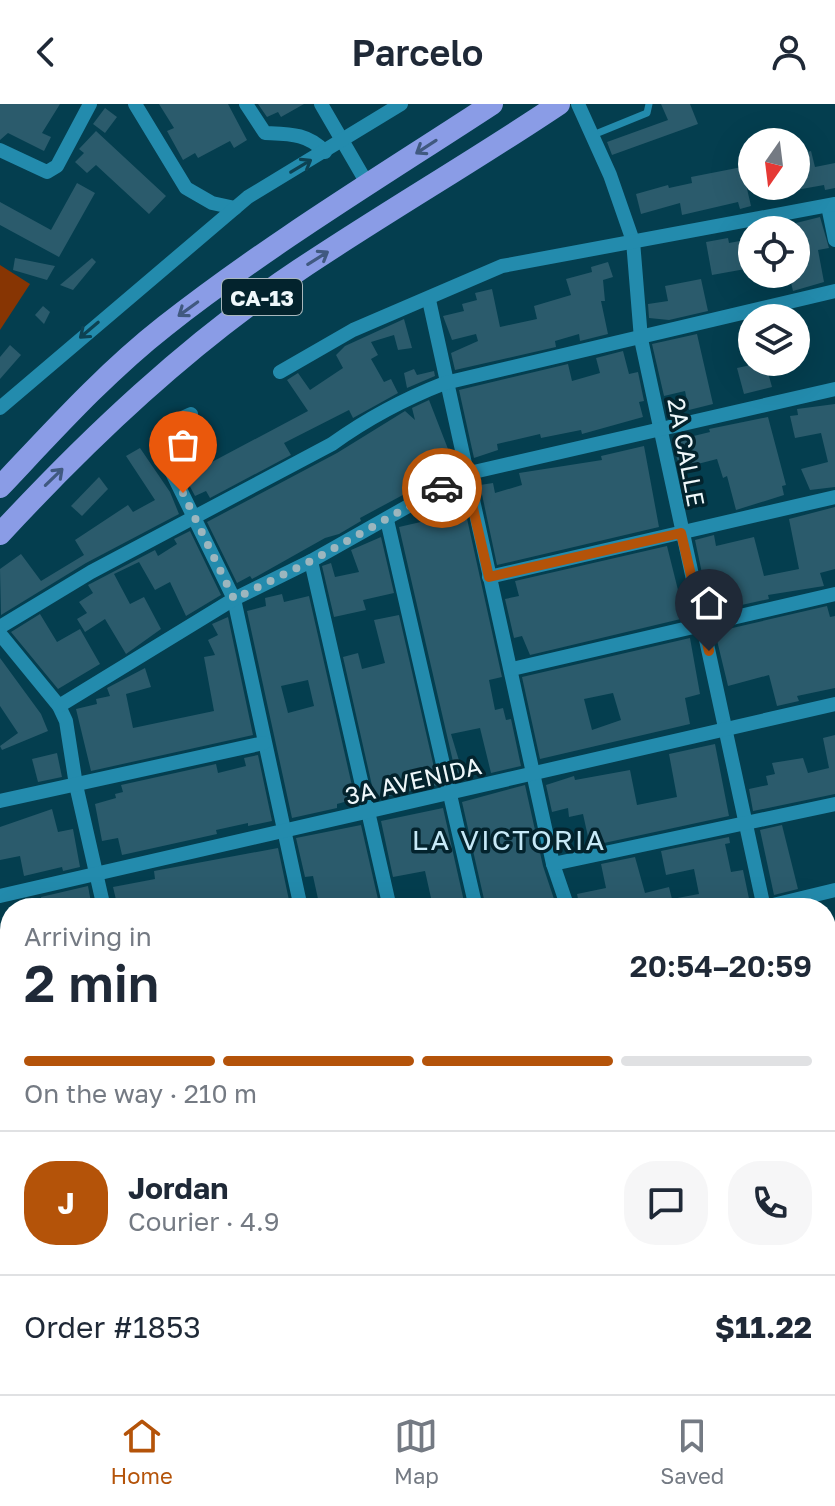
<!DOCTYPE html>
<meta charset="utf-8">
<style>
body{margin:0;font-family:"Golos Text",sans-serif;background:#f6f6f7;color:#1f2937;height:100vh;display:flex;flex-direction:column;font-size:30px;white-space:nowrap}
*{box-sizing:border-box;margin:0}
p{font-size:26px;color:#747a83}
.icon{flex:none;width:44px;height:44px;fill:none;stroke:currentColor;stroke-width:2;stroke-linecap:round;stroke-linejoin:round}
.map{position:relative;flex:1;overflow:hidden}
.panel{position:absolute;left:0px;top:794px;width:836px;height:496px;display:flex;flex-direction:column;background:#fff;border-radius:32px 32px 0 0;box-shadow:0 8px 32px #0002}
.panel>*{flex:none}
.needle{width:52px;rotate:194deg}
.tools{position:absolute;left:738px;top:24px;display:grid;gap:16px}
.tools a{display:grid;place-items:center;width:72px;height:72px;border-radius:50%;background:#fff;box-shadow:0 8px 32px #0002;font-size:40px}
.pin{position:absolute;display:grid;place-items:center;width:68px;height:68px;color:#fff;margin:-82px -34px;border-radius:50% 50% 50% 0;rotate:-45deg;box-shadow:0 0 8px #0007}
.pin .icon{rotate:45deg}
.courier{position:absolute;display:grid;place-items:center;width:80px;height:80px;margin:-40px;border:6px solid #b45309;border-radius:50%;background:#fff;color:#222;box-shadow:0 2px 10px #0007}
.head em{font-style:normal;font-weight:600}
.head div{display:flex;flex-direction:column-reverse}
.head{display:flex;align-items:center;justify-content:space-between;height:136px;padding:0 24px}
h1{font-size:52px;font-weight:600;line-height:60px}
.bar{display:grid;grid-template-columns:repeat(4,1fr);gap:12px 8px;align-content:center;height:96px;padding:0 24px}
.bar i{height:10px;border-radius:6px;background:#e0e1e3}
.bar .selected{background:#b45309}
.bar p{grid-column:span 4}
.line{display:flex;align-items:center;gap:20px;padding:0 24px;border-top:2px solid #e0e1e3}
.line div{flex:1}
.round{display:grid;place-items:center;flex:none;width:84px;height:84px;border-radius:32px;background:#f6f6f7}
header{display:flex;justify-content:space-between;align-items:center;height:104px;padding:0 24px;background:#fff;font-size:36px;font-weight:600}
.menu{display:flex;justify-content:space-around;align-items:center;height:112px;border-top:2px solid #e0e1e3;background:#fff;font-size:22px;color:#747a83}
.menu a{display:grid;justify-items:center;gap:4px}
.menu .selected{color:#b45309}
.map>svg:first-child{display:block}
</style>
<header><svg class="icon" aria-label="back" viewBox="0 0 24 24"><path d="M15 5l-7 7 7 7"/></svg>Parcelo<svg class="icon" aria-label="person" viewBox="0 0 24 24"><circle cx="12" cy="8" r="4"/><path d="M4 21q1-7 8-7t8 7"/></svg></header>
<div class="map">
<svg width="835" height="1290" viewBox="0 0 835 1290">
<rect width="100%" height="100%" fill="#043e4f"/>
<path fill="#873503" d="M 0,161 L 30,180 L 0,226 Z"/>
<g fill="#2b5b6c" fill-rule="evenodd">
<path d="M 0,0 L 60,0 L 42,29 L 51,33 L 44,47 L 8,29 L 0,36 Z"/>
<path d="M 159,0 L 228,0 L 247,36 L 234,44 L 230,37 L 198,54 L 195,49 L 183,56 L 167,27 L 174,24 Z"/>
<path d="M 258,0 L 304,0 L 281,13 L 278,8 L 267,13 Z"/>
<path d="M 661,0 L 690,0 L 698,20 L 612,51 L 607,38 L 668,16 Z"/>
<path d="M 105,4 L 117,13 L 105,29 L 93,20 Z"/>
<path d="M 96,27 L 166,92 L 149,110 L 96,61 L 87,69 L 75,58 L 84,49 L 79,45 Z"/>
<path d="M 811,47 L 815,63 L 835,59 L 835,84 L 825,86 L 824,81 L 796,86 L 796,51 Z"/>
<path d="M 742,63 L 751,102 L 740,105 L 738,98 L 682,111 L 680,99 L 641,110 L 636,90 L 668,81 L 669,84 L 692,79 L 691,73 Z"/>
<path d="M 77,79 L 95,89 L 59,153 L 0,121 L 0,98 L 51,126 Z"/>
<path d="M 820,113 L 829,144 L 818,146 L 824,178 L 793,187 L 789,170 L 796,170 L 796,119 Z"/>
<path d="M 728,134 L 729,139 L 745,136 L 751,164 L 712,171 L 706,138 Z"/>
<path d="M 15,154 L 55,162 L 47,176 L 13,166 Z"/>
<path d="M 92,154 L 96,158 L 73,186 L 60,181 Z"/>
<path d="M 608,158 L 613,173 L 603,176 L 605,197 L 601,197 L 608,230 L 580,237 L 579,230 L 555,237 L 556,243 L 455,266 L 451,249 L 478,237 L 476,230 L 452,236 L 443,212 L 464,207 L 462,200 L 477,196 L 475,189 L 492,185 L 500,223 L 537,215 L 534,202 L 571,191 L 566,175 L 592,168 L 591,163 Z"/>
<path d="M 701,175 L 708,207 L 669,216 L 649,214 L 648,200 L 668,197 L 665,182 Z"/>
<path d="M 43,202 L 50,208 L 44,220 L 35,211 Z"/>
<path d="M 404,215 L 412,244 L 398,246 L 394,231 L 371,238 L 378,251 L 371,255 L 384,278 L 391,275 L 398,289 L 353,314 L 349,306 L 284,339 L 291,351 L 210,394 L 206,387 L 195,392 L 185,373 L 195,369 L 184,348 L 201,340 L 210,359 L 308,307 L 287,276 L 298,269 L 310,286 L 343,264 L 336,251 L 345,242 Z"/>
<path d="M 697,230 L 713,300 L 689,306 L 685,287 L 664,292 L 652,240 Z"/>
<path d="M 10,241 L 21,251 L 0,275 L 0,253 Z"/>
<path d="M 623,247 L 629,270 L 638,268 L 644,297 L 639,298 L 643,313 L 582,330 L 581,326 L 541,334 L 540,330 L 497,340 L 498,346 L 474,354 L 459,286 L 568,260 L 572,277 L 600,269 L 596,254 Z"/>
<path d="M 765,258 L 772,283 L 744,290 L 737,264 Z"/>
<path d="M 414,265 L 417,271 L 434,267 L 435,272 L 407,284 L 404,269 Z"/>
<path d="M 429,296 L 455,363 L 360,414 L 361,417 L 339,430 L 325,434 L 252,475 L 250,472 L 237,479 L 207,418 L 337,349 L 405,307 L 415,316 L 412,304 Z"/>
<path d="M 835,300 L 835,383 L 810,386 L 801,365 L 828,358 L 821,329 L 795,334 L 790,312 L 798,311 L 797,305 Z"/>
<path d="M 768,313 L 786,381 L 782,382 L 784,391 L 736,406 L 727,372 L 723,374 L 717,355 L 682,364 L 677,355 L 673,337 L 710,328 L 709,325 Z"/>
<path d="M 644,342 L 659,423 L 497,461 L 480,381 L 493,379 L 495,389 L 522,381 L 519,369 L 602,356 L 601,352 Z"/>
<path d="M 140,344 L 170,388 L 179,410 L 86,459 L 1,511 L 0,465 L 21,450 L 41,477 L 84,451 L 75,436 L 128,401 L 133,408 L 155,396 L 126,352 Z"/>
<path d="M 99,373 L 108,385 L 82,412 L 71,402 Z"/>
<path d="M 458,389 L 464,401 L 502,573 L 489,576 L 495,606 L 503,604 L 506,616 L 511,615 L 521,662 L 491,669 L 480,624 L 451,630 L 461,663 L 466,661 L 469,671 L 457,675 L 399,423 L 425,417 L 420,407 Z"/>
<path d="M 835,403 L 835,465 L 820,469 L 824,482 L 768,491 L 769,495 L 737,502 L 731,479 L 726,480 L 723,468 L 703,474 L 695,436 L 714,431 L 716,442 L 754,433 L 764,472 L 799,465 L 789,415 Z"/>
<path d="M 190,427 L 221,491 L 186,512 L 170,478 L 155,486 L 139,458 L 114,470 L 130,500 L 144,493 L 161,525 L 126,550 L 105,515 L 85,528 L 77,515 L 87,509 L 79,498 L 93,489 L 88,481 L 155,446 L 158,452 L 177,440 L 174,435 Z"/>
<path d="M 381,433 L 394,489 L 363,496 L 366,506 L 334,513 L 322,462 L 331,459 L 335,473 L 359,468 L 351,446 Z"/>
<path d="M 667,442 L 685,514 L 530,551 L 522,532 L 514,534 L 505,495 L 519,492 L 515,477 Z"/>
<path d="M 282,490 L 284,498 L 309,492 L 355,695 L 337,700 L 337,704 L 292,714 L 247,507 L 266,502 L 265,494 ZM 308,576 L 314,602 L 288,609 L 281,582 Z"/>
<path d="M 827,502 L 830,513 L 835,512 L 835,584 L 797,592 L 799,597 L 777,602 L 769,571 L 728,582 L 715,528 Z"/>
<path d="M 40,510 L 57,538 L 80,525 L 100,560 L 58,585 L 11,528 Z"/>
<path d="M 399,511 L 438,681 L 375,695 L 343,553 L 358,549 L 362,565 L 385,559 L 374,516 Z"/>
<path d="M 228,513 L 253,631 L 91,667 L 76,605 L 97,600 L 96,595 L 110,592 L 107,584 L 145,564 L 151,583 L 126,590 L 133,624 L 214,607 L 204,553 L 215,551 L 208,536 L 218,531 L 212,520 Z"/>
<path d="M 690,534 L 700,590 L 685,594 L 690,620 L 540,655 L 522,573 ZM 613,589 L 621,616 L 592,626 L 584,595 Z"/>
<path d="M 0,554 L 41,610 L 48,627 L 2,646 L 0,642 L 18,629 L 0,602 Z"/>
<path d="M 835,631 L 835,690 L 753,707 L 749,685 L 768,681 L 766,672 L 775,670 L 772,659 L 803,654 L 808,669 L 829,664 L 823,634 Z"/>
<path d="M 715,640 L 729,712 L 590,742 L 583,710 L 569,713 L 568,704 L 552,708 L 546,681 L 574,672 L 575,676 L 630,666 L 637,701 L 677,693 L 669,650 Z"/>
<path d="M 57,649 L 62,673 L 38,678 L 32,655 Z"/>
<path d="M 258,651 L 272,717 L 248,722 L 248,719 L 216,726 L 217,730 L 122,751 L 118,734 L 102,737 L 95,700 L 116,694 L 115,690 L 123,688 L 121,681 L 216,660 L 218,669 L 246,662 L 244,654 Z"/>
<path d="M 525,681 L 543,762 L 557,804 L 486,804 L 462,698 Z"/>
<path d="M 443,704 L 465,802 L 407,804 L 407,800 L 431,794 L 425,767 L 393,773 L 381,717 Z"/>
<path d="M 52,705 L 58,728 L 73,725 L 80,763 L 63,767 L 62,763 L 24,772 L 20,752 L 0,756 L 0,723 Z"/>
<path d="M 361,721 L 380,804 L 320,804 L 313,772 L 305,773 L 296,734 Z"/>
<path d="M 782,721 L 798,785 L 774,791 L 760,726 Z"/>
<path d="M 729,733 L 730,739 L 725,740 L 731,768 L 743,766 L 751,804 L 716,804 L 715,800 L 696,804 L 580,804 L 577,790 L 606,784 L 601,760 L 635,753 L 645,789 L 669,783 L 672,795 L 699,790 L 694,765 L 666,771 L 661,747 Z"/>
<path d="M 278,744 L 290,801 L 275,804 L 118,804 L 113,783 L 155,775 L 154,767 Z"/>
<path d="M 88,782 L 92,804 L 43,804 L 41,793 Z"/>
</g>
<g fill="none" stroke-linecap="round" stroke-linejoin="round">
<path stroke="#84a3ac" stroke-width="3" stroke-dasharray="6 4" stroke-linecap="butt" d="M 409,1280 L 411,1290"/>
<path stroke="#238bad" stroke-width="7" d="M 593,31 L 647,9 L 649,0"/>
<g stroke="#238bad" stroke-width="14">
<path d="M 135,0 L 186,84 L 212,99 L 235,104"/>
<path d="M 246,0 L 265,29 C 288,30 308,29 325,48"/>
<path d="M 321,0 L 368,81"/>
<path d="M 578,0 L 610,71 L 633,137 L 641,235 L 764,804"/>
<path d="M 0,46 L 47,68 L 57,62 L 90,0"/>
<path d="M 828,102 L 835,136"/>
<path d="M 429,196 L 553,760 L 568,804"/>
<path d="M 280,268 L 353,226 L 502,162 L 835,100"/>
<path d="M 0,304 L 248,93 L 401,0"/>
<path d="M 191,310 C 176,317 161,321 158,340 L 234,495 L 301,804"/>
<path d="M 387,416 L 476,804"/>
<path d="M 311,457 L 390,804"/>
<path d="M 489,473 L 835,393"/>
<path d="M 0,523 L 91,468 L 332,340 C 368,314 404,295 445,279 L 835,187"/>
<path d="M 0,530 L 59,602 L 66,617 L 76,681 L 104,804"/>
<path d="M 512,565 L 835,490"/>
<path d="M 59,602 L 234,495 L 311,457 L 465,370 L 835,285"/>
<path d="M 0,697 L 264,639"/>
<path d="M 553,760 L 835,700"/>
<path d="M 0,792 L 835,600"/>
<path d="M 761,804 L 835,786"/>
<path d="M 0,888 L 10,886"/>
<path d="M 826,888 L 835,885"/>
<path d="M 0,979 L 10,977"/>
<path d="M 826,1026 L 835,1024"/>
<path d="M 826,1056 L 826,1097"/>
<path d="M 0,1116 L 10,1113"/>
<path d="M 0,1175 L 10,1194"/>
<path d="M 215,1280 L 217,1290"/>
<path d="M 498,1280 L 500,1290"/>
<path d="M 585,1280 L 587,1290"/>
<path d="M 672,1280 L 674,1290"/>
<path d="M 62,1287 L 87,1280"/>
<path d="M 31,1290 L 50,1280"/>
</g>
<g stroke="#8a9ce6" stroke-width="22">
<path d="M 0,383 C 53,327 105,269 165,222 C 268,141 382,72 492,0"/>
<path d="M 0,430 C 90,333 188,240 299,166 C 384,109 474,57 559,0"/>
</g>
</g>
<defs><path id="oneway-shaft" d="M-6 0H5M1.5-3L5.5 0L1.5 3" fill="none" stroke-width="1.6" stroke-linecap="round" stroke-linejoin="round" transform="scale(2)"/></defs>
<g stroke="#405980">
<use href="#oneway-shaft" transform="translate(426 43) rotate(147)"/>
<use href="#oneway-shaft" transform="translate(318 154) rotate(-32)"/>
<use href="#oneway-shaft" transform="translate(188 205) rotate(144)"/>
<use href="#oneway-shaft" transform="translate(54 373) rotate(-44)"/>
</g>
<g stroke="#0d4253">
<use href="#oneway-shaft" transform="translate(301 62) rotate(-31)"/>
<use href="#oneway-shaft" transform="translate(89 226) rotate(140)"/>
</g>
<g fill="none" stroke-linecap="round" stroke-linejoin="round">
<path stroke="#9cb6be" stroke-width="8" stroke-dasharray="0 14.4" d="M 183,389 L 234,495 L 311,457 L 442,384"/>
<path stroke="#b45309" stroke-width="10" d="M 442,384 L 465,370 L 489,473 L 681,429 L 709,547"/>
</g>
<g text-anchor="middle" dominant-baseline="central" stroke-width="7" stroke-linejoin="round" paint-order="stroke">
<rect fill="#03232d" stroke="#a8b7bc" stroke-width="2" x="222" y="175" width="80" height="36" rx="6"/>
<g font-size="22" font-weight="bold" fill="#eef7fa">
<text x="262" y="193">CA-13</text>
</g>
<g font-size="24" fill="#eef7fa" stroke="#03232d">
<text transform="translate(687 348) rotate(79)">2A CALLE</text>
<text transform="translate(413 676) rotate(-13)">3A AVENIDA</text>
</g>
<g font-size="28" letter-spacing="2" fill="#c7e9f7" stroke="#03232d">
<text x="509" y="735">LA VICTORIA</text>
</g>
</g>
</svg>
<div class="tools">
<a><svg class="needle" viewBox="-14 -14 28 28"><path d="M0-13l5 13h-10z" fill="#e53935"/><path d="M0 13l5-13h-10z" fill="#747a83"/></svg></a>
<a><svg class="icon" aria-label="locate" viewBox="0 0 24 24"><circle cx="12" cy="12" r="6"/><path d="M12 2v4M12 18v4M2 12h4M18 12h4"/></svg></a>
<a><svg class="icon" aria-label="layers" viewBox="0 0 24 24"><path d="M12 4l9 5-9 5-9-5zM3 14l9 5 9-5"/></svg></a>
</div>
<div class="pin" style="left:183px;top:389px;background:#ea580c"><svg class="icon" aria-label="bag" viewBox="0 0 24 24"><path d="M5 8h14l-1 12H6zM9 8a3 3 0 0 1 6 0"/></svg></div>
<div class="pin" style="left:709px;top:547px;background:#1f2937"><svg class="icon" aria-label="home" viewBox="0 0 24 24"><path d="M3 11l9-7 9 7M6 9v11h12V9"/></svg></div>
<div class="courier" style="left:442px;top:384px"><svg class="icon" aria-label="car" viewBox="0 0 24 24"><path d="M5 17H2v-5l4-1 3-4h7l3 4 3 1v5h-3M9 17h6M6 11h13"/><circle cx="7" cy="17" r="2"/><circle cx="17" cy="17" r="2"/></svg></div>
<section class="panel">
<div class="head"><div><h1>2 min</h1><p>Arriving in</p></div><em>20:54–20:59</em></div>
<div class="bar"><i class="selected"></i><i class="selected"></i><i class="selected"></i><i></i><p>On the way · 210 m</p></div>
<div class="line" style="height:144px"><b class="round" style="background:#b45309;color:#fff">J</b><div><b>Jordan</b><p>Courier · 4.9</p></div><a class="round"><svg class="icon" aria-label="chat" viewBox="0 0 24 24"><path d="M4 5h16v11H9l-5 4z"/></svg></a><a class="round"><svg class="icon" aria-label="phone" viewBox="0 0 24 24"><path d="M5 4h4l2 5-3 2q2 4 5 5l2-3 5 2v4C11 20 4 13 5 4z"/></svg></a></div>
<div class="line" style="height:104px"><div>Order #1853</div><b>$11.22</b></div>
</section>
</div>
<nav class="menu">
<a class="selected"><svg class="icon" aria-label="home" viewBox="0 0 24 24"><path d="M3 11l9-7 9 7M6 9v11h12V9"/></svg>Home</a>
<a><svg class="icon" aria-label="map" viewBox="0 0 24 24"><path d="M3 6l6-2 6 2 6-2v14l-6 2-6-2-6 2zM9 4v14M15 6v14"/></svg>Map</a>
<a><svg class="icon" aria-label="saved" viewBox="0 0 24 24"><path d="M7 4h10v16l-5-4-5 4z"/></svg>Saved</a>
</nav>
